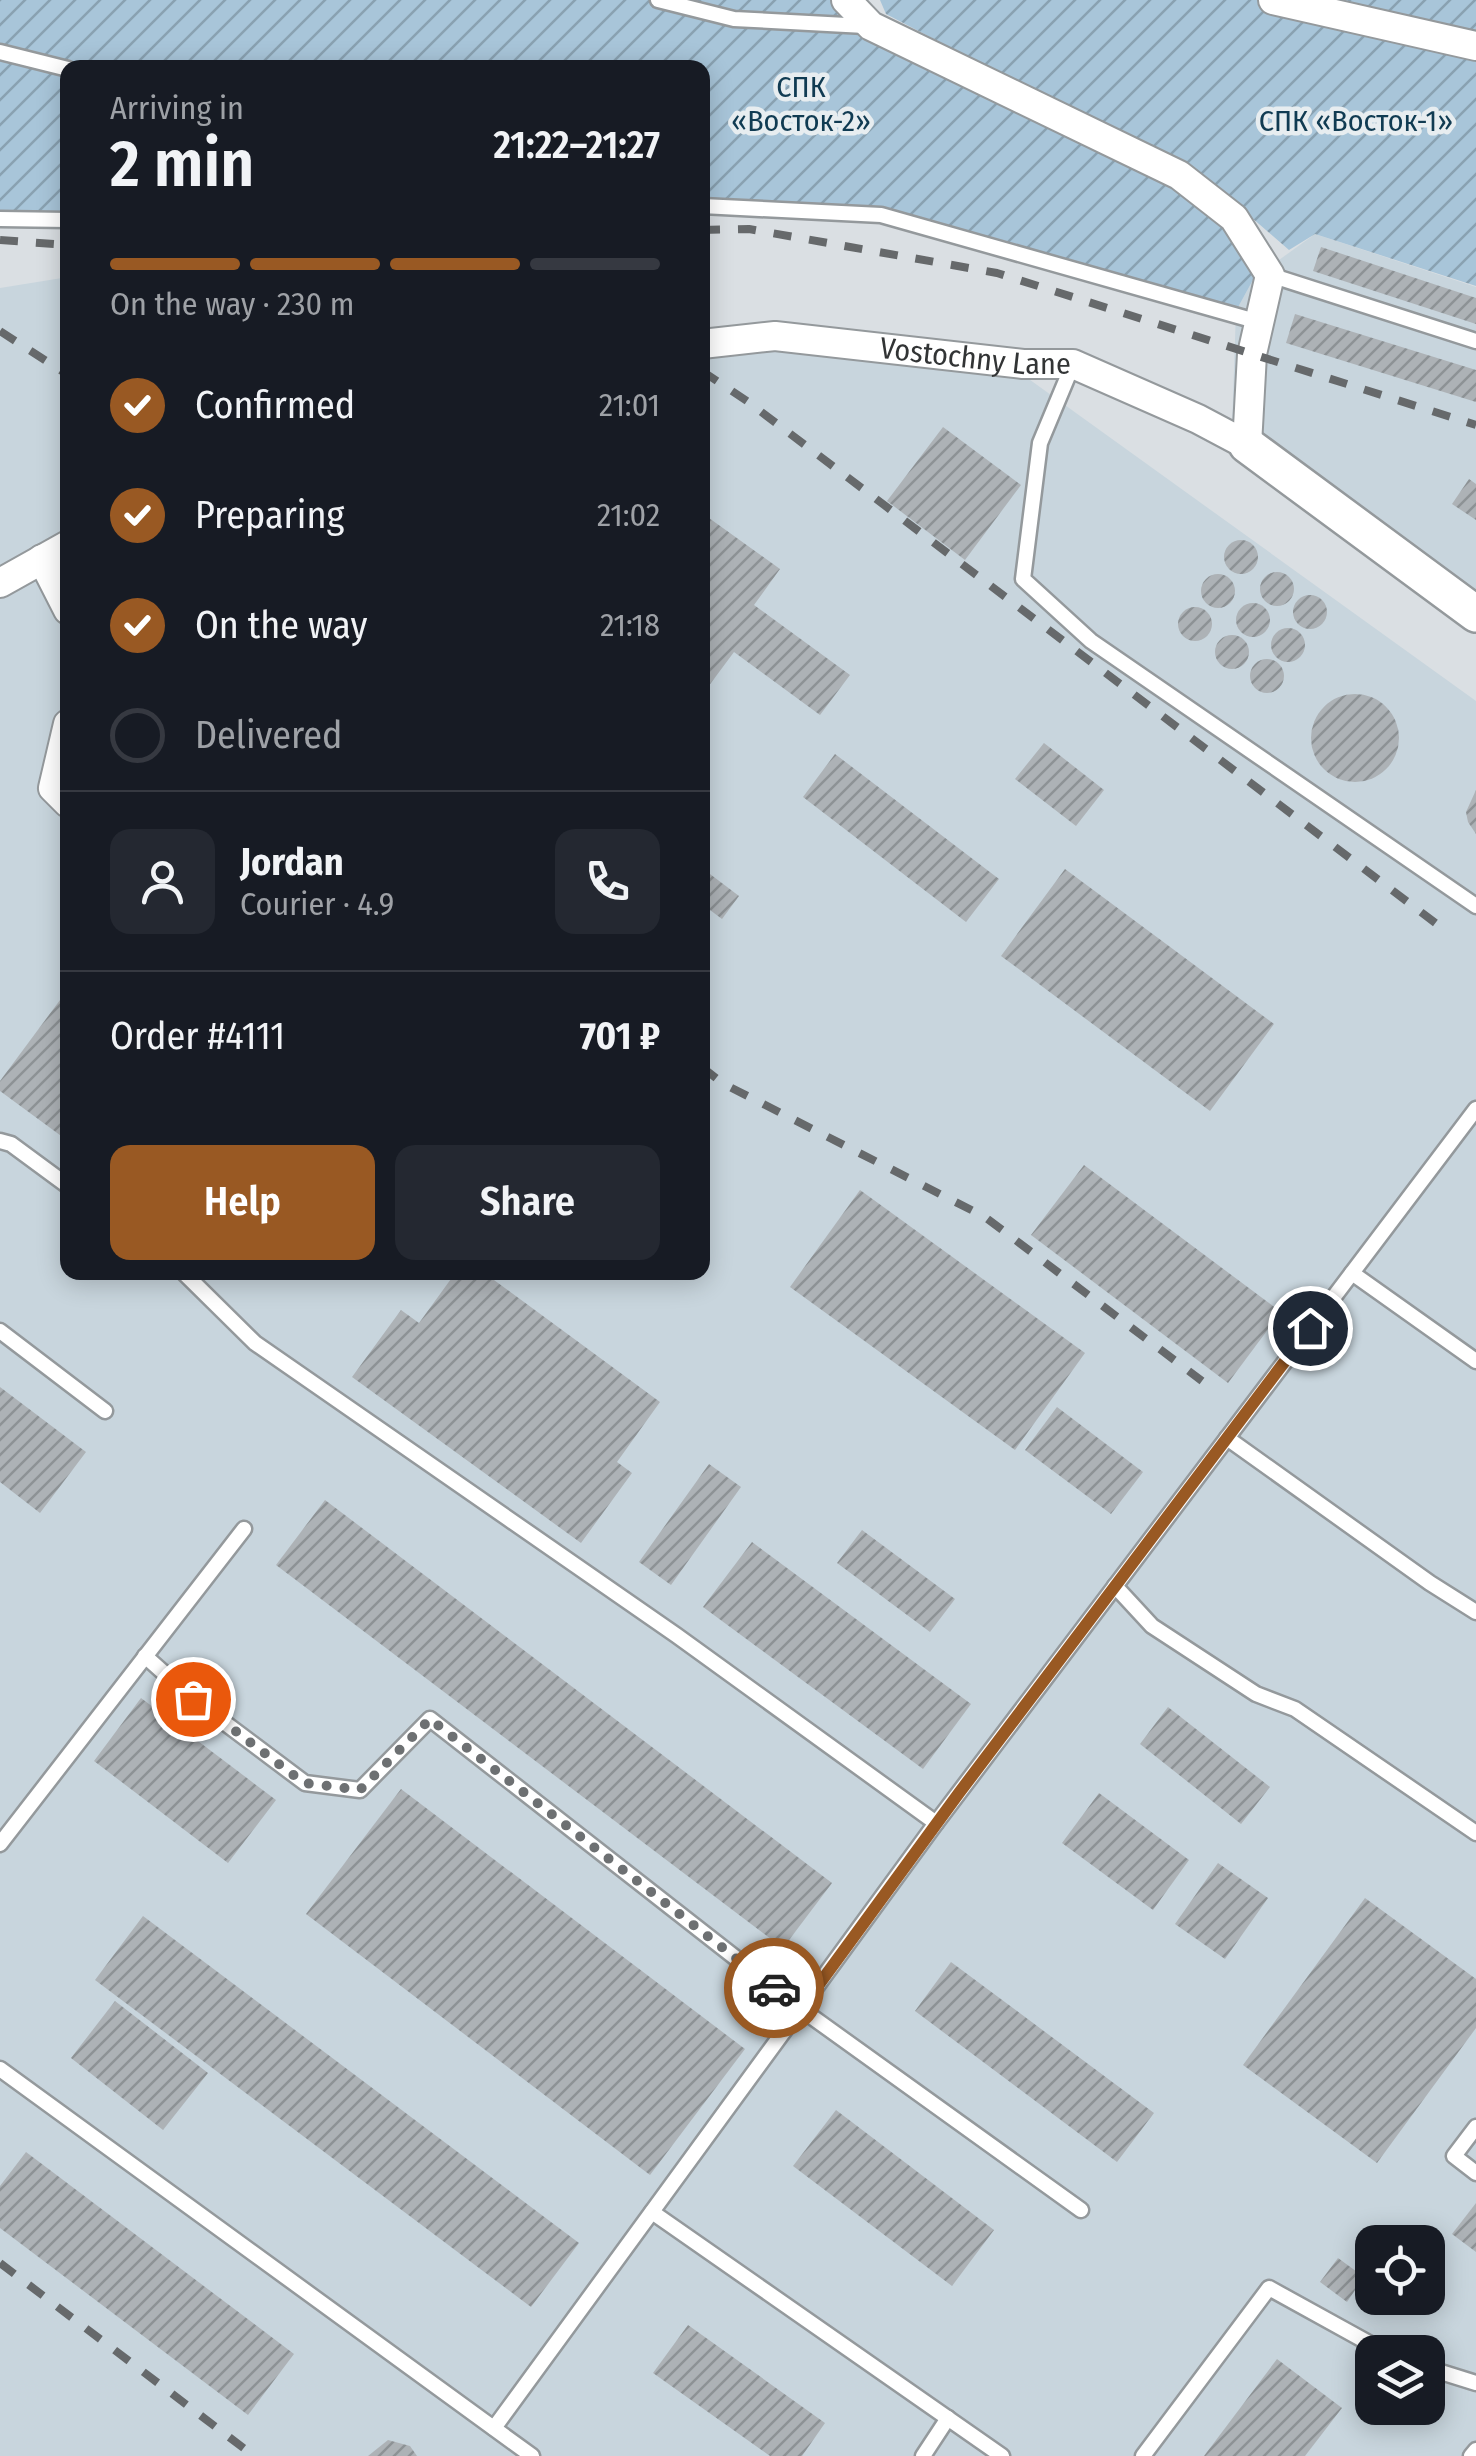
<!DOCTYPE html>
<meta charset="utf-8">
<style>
body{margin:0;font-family:"Fira Sans Condensed",sans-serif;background:#242831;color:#f1f3f6;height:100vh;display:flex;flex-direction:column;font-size:38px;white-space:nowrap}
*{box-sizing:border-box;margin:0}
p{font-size:32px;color:#9ea1a6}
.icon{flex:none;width:55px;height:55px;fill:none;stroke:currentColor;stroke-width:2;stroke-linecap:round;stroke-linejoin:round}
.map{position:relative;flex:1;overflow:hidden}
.panel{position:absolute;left:60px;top:60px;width:650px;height:1220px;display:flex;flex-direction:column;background:#171b24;border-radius:20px;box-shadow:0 5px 25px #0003}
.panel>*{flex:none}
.buttons{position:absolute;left:1355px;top:2225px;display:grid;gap:20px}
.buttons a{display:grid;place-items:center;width:90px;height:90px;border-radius:20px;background:#171b24;box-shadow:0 5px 25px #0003;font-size:50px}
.pin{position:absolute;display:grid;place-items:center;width:85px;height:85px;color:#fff;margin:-42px;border:5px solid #fff;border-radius:50%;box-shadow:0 2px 10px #0007}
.courier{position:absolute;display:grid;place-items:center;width:100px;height:100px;margin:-50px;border:8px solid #995923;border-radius:50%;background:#fff;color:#222;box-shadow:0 2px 12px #0007}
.headline em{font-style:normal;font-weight:600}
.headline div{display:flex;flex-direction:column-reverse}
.headline{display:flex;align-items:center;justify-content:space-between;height:170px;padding:0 50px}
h1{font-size:65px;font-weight:600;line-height:75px}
.bar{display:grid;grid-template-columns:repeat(4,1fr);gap:15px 10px;align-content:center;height:120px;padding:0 50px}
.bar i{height:12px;border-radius:8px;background:#363941}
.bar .current{background:#995923}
.bar p{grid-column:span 4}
.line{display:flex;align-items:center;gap:25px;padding:0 50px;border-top:2px solid #363941}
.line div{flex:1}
.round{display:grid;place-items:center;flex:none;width:105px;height:105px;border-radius:20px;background:#242831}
ol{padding:0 50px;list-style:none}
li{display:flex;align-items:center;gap:30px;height:110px}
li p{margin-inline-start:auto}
li .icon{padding:10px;border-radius:50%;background:#995923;color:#fff;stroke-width:4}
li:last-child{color:#9ea1a6}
li i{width:55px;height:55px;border:5px solid #363941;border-radius:50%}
.button{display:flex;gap:20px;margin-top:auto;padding:20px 50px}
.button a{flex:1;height:115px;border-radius:20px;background:#995923;color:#fff;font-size:40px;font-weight:600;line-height:115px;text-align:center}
.button a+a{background:#242831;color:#f1f3f6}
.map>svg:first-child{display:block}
</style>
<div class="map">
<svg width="1476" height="2456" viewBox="0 0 1476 2456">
<defs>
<pattern id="garden-furrows" width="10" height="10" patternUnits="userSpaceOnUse" patternTransform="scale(2.5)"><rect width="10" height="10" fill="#a8c5d9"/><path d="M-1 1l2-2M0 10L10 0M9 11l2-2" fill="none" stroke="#89a1b1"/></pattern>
<pattern id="building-hatch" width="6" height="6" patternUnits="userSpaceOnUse" patternTransform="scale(2.5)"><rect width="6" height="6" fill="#adb2b6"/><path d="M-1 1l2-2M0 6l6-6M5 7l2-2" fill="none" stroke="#8d9295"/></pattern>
</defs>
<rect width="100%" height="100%" fill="#dadfe3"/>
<g fill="#c8d5dd" fill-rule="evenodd">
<path d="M 1315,234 L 1476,287 L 1476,597 L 1232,426 L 1236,311 L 1254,278 Z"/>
<path d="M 62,278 L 67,279 L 68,1272 L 702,1272 L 703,344 L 1026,377 L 1476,701 L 1476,2456 L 0,2456 L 0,288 ZM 1372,2242 L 1428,2242 L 1428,2298 L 1372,2298 ZM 1372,2352 L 1428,2352 L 1428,2408 L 1372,2408 Z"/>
</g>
<g fill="url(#garden-furrows)">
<path d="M 0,0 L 837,0 L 1217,204 L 1254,278 L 1236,311 L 879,206 L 703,199 L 702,68 L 68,68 L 67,216 L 0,214 Z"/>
<path d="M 880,0 L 1476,0 L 1476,286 L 1315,234 L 1289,250 L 1215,186 L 886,14 Z"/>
</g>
<g fill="url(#building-hatch)">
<path d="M 1321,247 L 1476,298 L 1476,324 L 1313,271 Z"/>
<path d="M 1295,314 L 1476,370 L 1476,402 L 1286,343 Z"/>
<path d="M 943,427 L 1021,485 L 965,560 L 887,501 Z"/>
<path d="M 1469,479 L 1476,484 L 1476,520 L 1452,504 Z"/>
<path d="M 702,513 L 780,569 L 754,605 L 850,675 L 820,715 L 734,652 L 702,695 Z"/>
<circle cx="1241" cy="557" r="17"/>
<circle cx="1277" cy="589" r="17"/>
<circle cx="1218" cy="591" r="17"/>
<circle cx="1310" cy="612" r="17"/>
<circle cx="1253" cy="620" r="17"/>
<circle cx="1195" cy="624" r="17"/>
<circle cx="1288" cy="645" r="17"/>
<circle cx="1232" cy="652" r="17"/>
<circle cx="1267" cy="676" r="17"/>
<circle cx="1355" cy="738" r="44"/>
<path d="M 1044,743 L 1104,790 L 1076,826 L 1015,779 Z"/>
<path d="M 835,754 L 999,879 L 966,922 L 803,797 Z"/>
<path d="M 1476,790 L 1476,834 L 1468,822 L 1466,812 Z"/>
<path d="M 702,868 L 739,896 L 722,919 L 702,904 Z"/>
<path d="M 1065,869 L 1274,1024 L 1210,1111 L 1001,956 Z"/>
<path d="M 63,996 L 68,1000 L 68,1141 L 0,1091 L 0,1081 Z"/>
<path d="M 1084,1165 L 1281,1312 L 1228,1383 L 1031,1235 Z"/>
<path d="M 860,1190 L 1085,1353 L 1015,1450 L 790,1287 Z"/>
<path d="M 456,1272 L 483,1272 L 660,1402 L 617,1462 L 632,1473 L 581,1543 L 352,1377 L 401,1310 L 419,1323 Z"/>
<path d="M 0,1387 L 86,1452 L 40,1513 L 0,1482 Z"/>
<path d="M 1057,1407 L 1143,1472 L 1111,1514 L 1025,1450 Z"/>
<path d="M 709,1464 L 741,1487 L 671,1585 L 639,1562 Z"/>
<path d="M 325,1500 L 832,1883 L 783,1948 L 276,1565 Z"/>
<path d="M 862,1530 L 955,1599 L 930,1632 L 837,1563 Z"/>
<path d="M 752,1542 L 971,1704 L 923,1769 L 703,1607 Z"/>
<path d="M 141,1698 L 276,1800 L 228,1863 L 94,1761 Z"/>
<path d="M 1168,1707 L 1270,1787 L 1241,1824 L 1140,1744 Z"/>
<path d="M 401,1789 L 745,2049 L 650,2175 L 306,1914 Z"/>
<path d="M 1099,1793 L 1189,1860 L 1153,1910 L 1062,1843 Z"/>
<path d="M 1218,1863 L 1268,1898 L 1225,1959 L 1175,1924 Z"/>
<path d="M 1365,1898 L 1476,1979 L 1476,2028 L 1377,2163 L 1243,2065 Z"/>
<path d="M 143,1916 L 579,2243 L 531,2307 L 95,1980 Z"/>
<path d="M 951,1962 L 1154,2113 L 1117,2162 L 915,2011 Z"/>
<path d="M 115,2001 L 208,2073 L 163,2130 L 71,2058 Z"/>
<path d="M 836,2110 L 994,2230 L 952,2286 L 793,2166 Z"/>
<path d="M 26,2152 L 294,2354 L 248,2415 L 0,2228 L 0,2186 Z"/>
<path d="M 1476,2203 L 1476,2252 L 1452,2234 Z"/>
<path d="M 1338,2258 L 1364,2277 L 1347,2302 L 1320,2282 Z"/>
<path d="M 688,2325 L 825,2423 L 802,2456 L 770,2456 L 653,2373 Z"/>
<path d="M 1277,2359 L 1342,2408 L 1305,2456 L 1204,2456 Z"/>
<path d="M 388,2440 L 410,2446 L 417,2456 L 368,2456 Z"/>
</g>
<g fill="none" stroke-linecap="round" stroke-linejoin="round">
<g stroke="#94999c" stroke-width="19">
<g id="service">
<path d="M 658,0 L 734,19 L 865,26"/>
<path d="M 0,52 L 68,69"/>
<path d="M 702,206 L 881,215 L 1259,322"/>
<path d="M 0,219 L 68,220"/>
<path d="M 1270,275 L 1476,341"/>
<path d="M 1073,364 L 1040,443 L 1023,579 L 1091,641 L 1476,906"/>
<path d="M 0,1141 L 11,1144 L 68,1186"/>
<path d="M 183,1272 L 255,1343 L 676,1635 L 936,1823"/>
<path d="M 1352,1273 L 1476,1361"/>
<path d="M 0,1331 L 105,1411"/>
<path d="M 1227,1438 L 1430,1583 L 1476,1612"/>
<path d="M 1115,1586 L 1152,1626 L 1256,1694 L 1295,1709 L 1476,1833"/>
<path d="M 145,1656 L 193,1699 L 305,1783 L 360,1790 L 430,1719 L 801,2009 L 1081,2210"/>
<path d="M 0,1844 L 244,1529"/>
<path d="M 0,2069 L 532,2456"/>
<path d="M 1476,2127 L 1454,2156 L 1476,2173"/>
<path d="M 652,2212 L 1002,2456"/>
<path d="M 1428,2368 L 1476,2383"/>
<path d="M 494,2428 L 936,1823 L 1476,1109"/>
<path d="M 923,2456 L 948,2418"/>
<path d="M 1143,2456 L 1269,2288 L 1385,2352"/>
<path d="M 1471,2456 L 1476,2450"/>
</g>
</g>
<g stroke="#94999c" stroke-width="32">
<g id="minor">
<path d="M 1273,0 L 1476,46"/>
<path id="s1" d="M 702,344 L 775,336 L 1023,364 L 1073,364 L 1198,419 L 1247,445 L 1252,354 L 1270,275 L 1234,218 L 1179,175 L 871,26 L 846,0"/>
<path d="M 42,559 L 68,610"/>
<path d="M 0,583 L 68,545"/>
<path d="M 68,724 L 53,788 L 68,803"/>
</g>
</g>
<g stroke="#94999c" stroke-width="40">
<path id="tertiary" d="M 1247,445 L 1476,614"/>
</g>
<use href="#service" stroke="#fff" stroke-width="14"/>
<use href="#minor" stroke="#fff" stroke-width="28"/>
<use href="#tertiary" stroke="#fff" stroke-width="35"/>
<g stroke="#66696b" stroke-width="8" stroke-dasharray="18 18" stroke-linecap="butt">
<path d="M 702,230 L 749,229 L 997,273 L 1476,425"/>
<path d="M 0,240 L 68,245"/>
<path d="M 0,331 L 68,375"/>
<path d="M 702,371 L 747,401 L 1446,931"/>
<path d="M 702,1067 L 722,1083 L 985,1217 L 1202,1381"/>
<path d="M 0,2263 L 254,2456"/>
</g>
</g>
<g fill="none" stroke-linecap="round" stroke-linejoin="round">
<path stroke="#6d7072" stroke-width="10" stroke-dasharray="0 18" d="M 193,1699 L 304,1783 L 360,1790 L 430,1719 L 774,1988"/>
<path stroke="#995923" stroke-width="12" d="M 774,1988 L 801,2009 L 959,1793 L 1310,1328"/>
</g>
<g text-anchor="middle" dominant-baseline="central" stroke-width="9" stroke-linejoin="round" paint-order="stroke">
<g font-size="30" fill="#103b52" stroke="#e7edf0">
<text x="801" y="87">СПК<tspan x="801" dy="34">«Восток-2»</tspan></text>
<text x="1356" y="121">СПК «Восток-1»</text>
</g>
<g font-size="30" fill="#323435" stroke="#e7edf0">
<text stroke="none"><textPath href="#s1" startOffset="275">Vostochny Lane</textPath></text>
</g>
</g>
</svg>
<div class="buttons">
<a><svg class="icon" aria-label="locate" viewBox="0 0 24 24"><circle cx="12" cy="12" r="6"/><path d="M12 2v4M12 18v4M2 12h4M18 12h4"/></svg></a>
<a><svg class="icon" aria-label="layers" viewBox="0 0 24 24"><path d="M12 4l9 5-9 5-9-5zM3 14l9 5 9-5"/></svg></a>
</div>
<div class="pin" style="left:193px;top:1699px;background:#ea580c"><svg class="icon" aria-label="bag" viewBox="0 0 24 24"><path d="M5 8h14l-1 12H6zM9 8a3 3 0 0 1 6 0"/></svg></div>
<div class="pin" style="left:1310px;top:1328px;background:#1f2937"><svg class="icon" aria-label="home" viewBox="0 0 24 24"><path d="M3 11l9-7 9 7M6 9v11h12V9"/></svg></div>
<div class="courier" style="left:774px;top:1988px"><svg class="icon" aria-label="car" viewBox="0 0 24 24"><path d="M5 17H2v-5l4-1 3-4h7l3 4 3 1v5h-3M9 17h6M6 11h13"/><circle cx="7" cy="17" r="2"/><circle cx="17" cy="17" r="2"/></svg></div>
<section class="panel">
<div class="headline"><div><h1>2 min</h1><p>Arriving in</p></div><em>21:22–21:27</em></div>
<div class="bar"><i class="current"></i><i class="current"></i><i class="current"></i><i></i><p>On the way · 230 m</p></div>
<ol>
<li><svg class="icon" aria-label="check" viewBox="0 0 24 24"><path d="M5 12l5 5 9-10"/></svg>Confirmed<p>21:01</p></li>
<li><svg class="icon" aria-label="check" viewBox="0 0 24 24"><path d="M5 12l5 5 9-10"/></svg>Preparing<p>21:02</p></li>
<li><svg class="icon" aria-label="check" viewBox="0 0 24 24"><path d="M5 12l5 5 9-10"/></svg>On the way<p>21:18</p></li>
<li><i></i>Delivered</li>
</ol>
<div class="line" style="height:180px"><a class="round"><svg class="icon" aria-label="person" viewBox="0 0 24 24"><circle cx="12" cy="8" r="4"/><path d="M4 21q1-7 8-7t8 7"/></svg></a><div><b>Jordan</b><p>Courier · 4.9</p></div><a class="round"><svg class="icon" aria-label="phone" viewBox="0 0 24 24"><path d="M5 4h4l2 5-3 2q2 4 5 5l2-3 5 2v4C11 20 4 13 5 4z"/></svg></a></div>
<div class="line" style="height:130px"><div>Order #4111</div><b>701 ₽</b></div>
<div class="button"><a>Help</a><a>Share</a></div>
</section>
</div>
